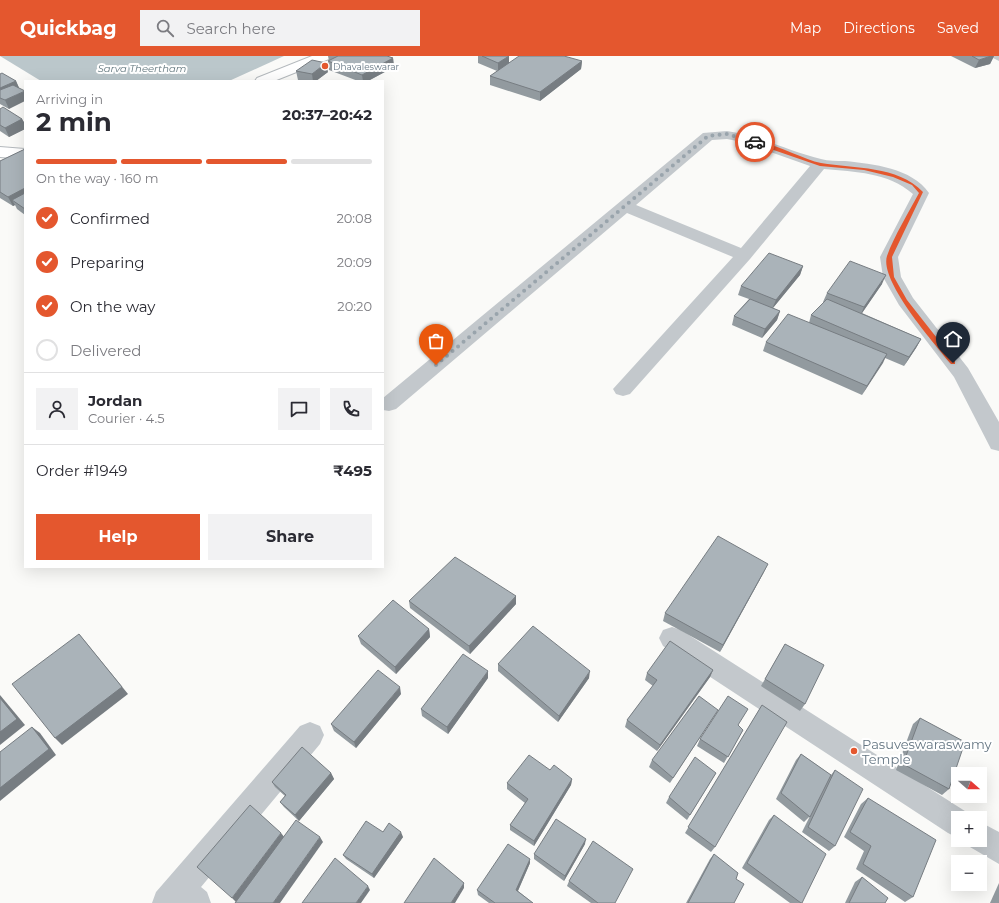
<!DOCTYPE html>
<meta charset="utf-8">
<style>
body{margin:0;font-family:Montserrat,sans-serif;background:#f2f2f3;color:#2b2b33;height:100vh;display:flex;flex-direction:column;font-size:15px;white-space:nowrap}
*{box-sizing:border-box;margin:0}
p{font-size:13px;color:#7c7c81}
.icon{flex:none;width:22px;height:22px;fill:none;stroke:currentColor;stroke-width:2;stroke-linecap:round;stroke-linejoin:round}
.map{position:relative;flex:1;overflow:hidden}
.panel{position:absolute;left:24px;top:24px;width:360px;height:488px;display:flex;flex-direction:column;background:#fff;border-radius:0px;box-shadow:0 4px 16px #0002}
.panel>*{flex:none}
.needle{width:26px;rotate:111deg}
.controls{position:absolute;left:951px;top:711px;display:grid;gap:8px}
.controls a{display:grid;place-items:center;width:36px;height:36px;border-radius:0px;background:#fff;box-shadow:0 4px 16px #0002;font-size:20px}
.pin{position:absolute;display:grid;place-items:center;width:34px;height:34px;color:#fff;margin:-41px -17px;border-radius:50% 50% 50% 0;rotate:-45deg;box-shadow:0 0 4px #0007}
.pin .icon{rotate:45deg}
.courier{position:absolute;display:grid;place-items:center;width:40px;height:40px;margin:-20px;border:3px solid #e4572e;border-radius:50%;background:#fff;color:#222;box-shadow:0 1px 5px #0007}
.headline em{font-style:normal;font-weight:700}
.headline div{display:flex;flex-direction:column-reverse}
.headline{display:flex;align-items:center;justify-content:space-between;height:68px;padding:0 12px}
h1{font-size:26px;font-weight:700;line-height:30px}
.bar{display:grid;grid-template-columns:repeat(4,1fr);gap:6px 4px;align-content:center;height:48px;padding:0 12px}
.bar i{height:5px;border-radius:3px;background:#e1e1e2}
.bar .current{background:#e4572e}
.bar p{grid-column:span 4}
.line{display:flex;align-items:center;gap:10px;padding:0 12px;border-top:1px solid #e1e1e2}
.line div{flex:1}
.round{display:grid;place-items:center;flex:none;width:42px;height:42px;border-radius:0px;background:#f2f2f3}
ol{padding:0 12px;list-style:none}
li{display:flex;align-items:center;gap:12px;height:44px}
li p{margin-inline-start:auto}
li .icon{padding:4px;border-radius:50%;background:#e4572e;color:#fff;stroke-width:4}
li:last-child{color:#7c7c81}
li i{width:22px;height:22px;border:2px solid #e1e1e2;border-radius:50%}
.cta{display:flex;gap:8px;margin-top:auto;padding:8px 12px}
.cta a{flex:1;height:46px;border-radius:0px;background:#e4572e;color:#fff;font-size:16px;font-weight:700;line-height:46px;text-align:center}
.cta a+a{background:#f2f2f3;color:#2b2b33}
header{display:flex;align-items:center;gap:24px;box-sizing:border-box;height:56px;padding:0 20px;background:#e4572e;color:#fff}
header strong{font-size:19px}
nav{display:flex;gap:22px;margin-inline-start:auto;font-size:14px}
.search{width:280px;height:36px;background:#f2f2f3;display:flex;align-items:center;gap:10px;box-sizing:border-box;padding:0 14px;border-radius:0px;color:#7c7c81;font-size:15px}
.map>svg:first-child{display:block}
</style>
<header>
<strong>Quickbag</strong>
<div class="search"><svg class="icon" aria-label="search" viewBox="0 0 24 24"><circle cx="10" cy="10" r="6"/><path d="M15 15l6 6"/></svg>Search here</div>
<nav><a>Map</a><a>Directions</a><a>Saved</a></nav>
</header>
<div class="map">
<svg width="999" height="847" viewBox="0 0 999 847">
<rect width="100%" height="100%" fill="#fafaf8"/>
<path fill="#bbc7cb" d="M 0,0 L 284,0 L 229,25 L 41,25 Z"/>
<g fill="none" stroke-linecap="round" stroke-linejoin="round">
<g stroke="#b4b9bd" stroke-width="2">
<g id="highway">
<path d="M 312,0 L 331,0 L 329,3 L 274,25 L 255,25 L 257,22 Z"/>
<path d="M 0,91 L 25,93 L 25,103 L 0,101 Z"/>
</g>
</g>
<path fill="#c3c8cc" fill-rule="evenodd" d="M 989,0 L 999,0 L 999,5 Z"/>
<g fill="#c3c8cc" fill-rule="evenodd">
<path d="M 727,75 C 760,80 789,95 821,103 C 828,105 837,105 845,105 C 873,108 912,112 929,137 L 898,201 L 901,221 L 913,242 L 968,312 L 991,352 L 999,366 L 999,395 L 991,393 L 954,321 L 899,249 L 883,221 L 880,201 L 913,138 C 888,116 855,116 824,113 L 750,203 L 630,338 L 623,340 L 616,338 L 613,333 L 733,201 L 627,157 L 396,353 L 389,355 L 383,354 L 383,342 L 703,77 ZM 727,83 L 742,86 L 810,110 L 741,192 L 636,149 L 712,84 Z"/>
<path d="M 672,571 L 681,574 L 968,757 L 971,762 L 958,762 L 958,782 L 948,777 L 663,590 L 659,582 L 663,574 Z"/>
<path d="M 310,666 L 320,670 L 324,679 L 320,688 L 201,831 L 207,836 L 211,847 L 152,847 L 156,836 L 300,670 Z"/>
<path d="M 980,766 L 999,776 L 999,808 L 970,791 L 967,784 L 980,784 Z"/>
</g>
<use href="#highway" fill="#fff" fill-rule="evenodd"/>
</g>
<g fill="#929a9f">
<path d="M 328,0 L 387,0 L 393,2 L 394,11 L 368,25 L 358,25 L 329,14 L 328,5 L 329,5 Z"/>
<path d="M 478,0 L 509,0 L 509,7 L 582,5 L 581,13 L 540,45 L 490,29 L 490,20 L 497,15 L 478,7 Z"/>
<path d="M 951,0 L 994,0 L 990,8 L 975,12 Z"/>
<path d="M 296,15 L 328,16 L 316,25 L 303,25 L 298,24 Z"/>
<path d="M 0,18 L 16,25 L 19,32 L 9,53 L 0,48 Z"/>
<path d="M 0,53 L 22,63 L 25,68 L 25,73 L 9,81 L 0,75 Z"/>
<path d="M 25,93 L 25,159 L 17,153 L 15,149 L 13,150 L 0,142 L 0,105 Z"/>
<path d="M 803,210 L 800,219 L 773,252 L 780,255 L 777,264 L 762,282 L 732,269 L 734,260 L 749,243 L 738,239 L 741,230 Z"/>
<path d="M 882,228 L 862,257 L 921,283 L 916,292 L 904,310 L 885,302 L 862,339 L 763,295 L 766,286 L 809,267 L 811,259 L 824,247 L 823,246 L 827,237 Z"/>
<path d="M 764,516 L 720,596 L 663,565 L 665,557 Z"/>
<path d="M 409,545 L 516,548 L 470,598 L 410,552 Z"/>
<path d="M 429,573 L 430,581 L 396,618 L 361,588 L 358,580 Z"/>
<path d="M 785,588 L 805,648 L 800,655 L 761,630 Z"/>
<path d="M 498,608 L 589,622 L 558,666 L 498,615 Z"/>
<path d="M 713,614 L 710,621 L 657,695 L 625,671 L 627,664 L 653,630 L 645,624 L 647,617 Z"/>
<path d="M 488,622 L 448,678 L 422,660 L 421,653 Z"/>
<path d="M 401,638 L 356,692 L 334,675 L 331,668 Z"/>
<path d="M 762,649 L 715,791 L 711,796 L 685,777 Z"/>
<path d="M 714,660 L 670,727 L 649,711 L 652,704 Z"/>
<path d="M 920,662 L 949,733 L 942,739 L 896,714 L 913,668 Z"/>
<path d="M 738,669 L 743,674 L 724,707 L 697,690 L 700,683 Z"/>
<path d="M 801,698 L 831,719 L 835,714 L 835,790 L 829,795 L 802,776 L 810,760 L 804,766 L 776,743 L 796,704 Z"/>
<path d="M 550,714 L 572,723 L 571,729 L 534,790 L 510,774 L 510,769 L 525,747 L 507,733 L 507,727 Z"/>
<path d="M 331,717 L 334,723 L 299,765 L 284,751 L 280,746 L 285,740 L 275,731 L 272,726 Z"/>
<path d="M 716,717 L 687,764 L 666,747 L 669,741 Z"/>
<path d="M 868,742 L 913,841 L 905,846 L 856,813 L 864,795 L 844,781 L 861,748 Z"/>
<path d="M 774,759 L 802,847 L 790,847 L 742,812 L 769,764 Z"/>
<path d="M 383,776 L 403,781 L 374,822 L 346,803 L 343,799 Z"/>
<path d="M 585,788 L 564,825 L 534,803 L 534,798 Z"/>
<path d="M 714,798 L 736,823 L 734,847 L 686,847 L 710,803 Z"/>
<path d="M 530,807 L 518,835 L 533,847 L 489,847 L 478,839 L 477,834 Z"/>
<path d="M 862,821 L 885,847 L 845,847 L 855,826 Z"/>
<path d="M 569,825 L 615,847 L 591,847 L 567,830 Z"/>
<path d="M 999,827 L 999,847 L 990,847 Z"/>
</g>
<g fill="#777d82">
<path d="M 509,0 L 509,8 L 498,16 L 498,7 Z"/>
<path d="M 991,0 L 994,0 L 990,8 L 975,12 L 979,4 Z"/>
<path d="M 393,2 L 394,11 L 368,25 L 363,25 L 362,19 Z"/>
<path d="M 582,5 L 581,13 L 540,45 L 540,36 Z"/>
<path d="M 326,7 L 328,16 L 316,25 L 313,25 L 312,18 Z"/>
<path d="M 16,25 L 20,34 L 0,42 L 0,32 Z"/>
<path d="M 25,35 L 25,45 L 9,53 L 5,44 Z"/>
<path d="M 22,63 L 25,68 L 25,73 L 9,81 L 5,72 Z"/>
<path d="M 25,132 L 25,143 L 12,144 L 15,149 L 13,150 L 8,141 Z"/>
<path d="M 803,210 L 800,219 L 772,253 L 776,244 Z"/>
<path d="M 886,219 L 882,228 L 860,260 L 864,251 Z"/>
<path d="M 780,255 L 777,264 L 762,282 L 765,273 Z"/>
<path d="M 921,283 L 916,292 L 904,310 L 909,301 Z"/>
<path d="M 887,298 L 883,307 L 862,339 L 867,330 Z"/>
<path d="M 768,508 L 764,516 L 720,596 L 723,589 Z"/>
<path d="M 516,540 L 516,548 L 470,598 L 469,590 Z"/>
<path d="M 429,573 L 430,581 L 396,618 L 395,611 Z"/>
<path d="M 79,578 L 128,638 L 62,689 L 55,682 Z"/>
<path d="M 713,614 L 710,621 L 657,695 L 660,689 Z"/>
<path d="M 488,615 L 488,622 L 448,678 L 447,671 Z"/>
<path d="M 590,615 L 589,622 L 558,666 L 559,660 Z"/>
<path d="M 400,631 L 401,638 L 356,692 L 354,686 Z"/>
<path d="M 0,639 L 25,669 L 0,689 Z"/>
<path d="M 32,671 L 40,677 L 56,699 L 0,745 L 0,732 Z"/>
<path d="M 331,717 L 334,723 L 299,765 L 295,759 Z"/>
<path d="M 572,723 L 571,729 L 534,790 L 534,785 Z"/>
<path d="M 401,776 L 403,781 L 374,822 L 372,818 Z"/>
<path d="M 281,777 L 285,782 L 237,847 L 232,842 Z"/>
<path d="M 320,781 L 323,786 L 280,847 L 273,847 Z"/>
<path d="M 586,783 L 585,788 L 564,825 L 565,820 Z"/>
<path d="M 530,803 L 530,807 L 516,839 L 516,834 Z"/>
<path d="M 464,827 L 464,832 L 455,847 L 451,847 Z"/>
<path d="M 368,830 L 370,834 L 361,847 L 356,847 Z"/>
</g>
<g fill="#aab3b9" stroke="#777d82">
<path d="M 338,0 L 387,0 L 393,2 L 362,19 L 328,5 Z"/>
<path d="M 482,0 L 509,0 L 498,7 Z"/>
<path d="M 519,0 L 564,0 L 582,5 L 540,36 L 490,20 Z"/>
<path d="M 972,0 L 991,0 L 979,4 Z"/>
<path d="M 312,4 L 326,7 L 312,18 L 296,15 Z"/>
<path d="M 2,17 L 16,25 L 0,32 L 0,18 Z"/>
<path d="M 13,29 L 25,35 L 5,44 L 0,42 L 0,34 Z"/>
<path d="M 3,51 L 22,63 L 5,72 L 0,69 L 0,53 Z"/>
<path d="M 25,93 L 25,132 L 8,141 L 0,136 L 0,105 Z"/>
<path d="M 25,137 L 25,153 L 12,144 Z"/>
<path d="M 769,197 L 803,210 L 776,244 L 741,230 Z"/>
<path d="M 850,205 L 886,219 L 864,251 L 827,237 Z"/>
<path d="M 750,243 L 780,255 L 765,273 L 734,260 Z"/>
<path d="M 827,243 L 921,283 L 909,301 L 811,259 Z"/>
<path d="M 788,258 L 887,298 L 867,330 L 766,286 Z"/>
<path d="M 718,480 L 768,508 L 723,589 L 665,557 Z"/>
<path d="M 455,501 L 516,540 L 469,590 L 409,545 Z"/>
<path d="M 393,544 L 429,573 L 395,611 L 358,580 Z"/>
<path d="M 533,570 L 590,615 L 559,660 L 498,608 Z"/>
<path d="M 79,578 L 122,631 L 55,682 L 12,628 Z"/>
<path d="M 670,585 L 713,614 L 660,689 L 627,664 L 657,624 L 647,617 Z"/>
<path d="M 785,588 L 824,609 L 805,648 L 765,623 Z"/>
<path d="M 463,598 L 488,615 L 447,671 L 421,653 Z"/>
<path d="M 378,614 L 400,631 L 354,686 L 331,668 Z"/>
<path d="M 699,640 L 718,654 L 673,722 L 652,704 Z"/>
<path d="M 728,640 L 748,653 L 738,669 L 743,674 L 728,701 L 700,683 Z"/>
<path d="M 0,642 L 17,663 L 0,676 Z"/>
<path d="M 762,649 L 787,666 L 715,791 L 688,771 Z"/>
<path d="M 920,662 L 965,686 L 949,733 L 903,708 Z"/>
<path d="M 32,671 L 49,693 L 0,732 L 0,696 Z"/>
<path d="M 302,691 L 331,717 L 295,759 L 280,746 L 286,739 L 272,726 Z"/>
<path d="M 801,698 L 831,719 L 810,761 L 781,737 Z"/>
<path d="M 529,699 L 550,714 L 554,709 L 572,723 L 534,785 L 510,769 L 528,743 L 507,727 Z"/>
<path d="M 695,701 L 716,717 L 690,759 L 669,741 Z"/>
<path d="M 835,714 L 863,733 L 835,790 L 808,771 Z"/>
<path d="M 868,742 L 936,784 L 913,841 L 863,808 L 871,790 L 850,776 Z"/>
<path d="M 250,749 L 281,777 L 232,842 L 197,811 Z"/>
<path d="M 774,759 L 826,798 L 802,847 L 801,847 L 747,807 Z"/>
<path d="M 556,763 L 586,783 L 565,820 L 534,798 Z"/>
<path d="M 296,764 L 320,781 L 273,847 L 235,847 Z"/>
<path d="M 366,765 L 383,776 L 389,767 L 401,776 L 372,818 L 343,799 Z"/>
<path d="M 593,785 L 633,813 L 615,847 L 598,847 L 569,825 Z"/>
<path d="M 508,788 L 530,803 L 516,834 L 533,847 L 495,847 L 477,834 Z"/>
<path d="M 714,798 L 738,817 L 736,823 L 744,828 L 734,847 L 688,847 Z"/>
<path d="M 335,802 L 368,830 L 356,847 L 302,847 Z"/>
<path d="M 434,802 L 464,827 L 451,847 L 404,847 Z"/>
<path d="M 862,821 L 888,842 L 885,847 L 849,847 Z"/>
</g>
<path fill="#e4572e" d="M 753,85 C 771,85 802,103 821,107 C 855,113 897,109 923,136 L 892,201 L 894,221 L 907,244 L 955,305 L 955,308 L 951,308 C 935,288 879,225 887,200 C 894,180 909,156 919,137 L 912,129 L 893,121 L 864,114 L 820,110 L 753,87 Z"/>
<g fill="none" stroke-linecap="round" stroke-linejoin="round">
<path stroke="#99a4ac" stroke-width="4" stroke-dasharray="0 7.2" d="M 436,309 L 708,80 L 727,78 L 755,86"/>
</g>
<g fill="#e4572e" stroke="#fff" stroke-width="1.5">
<circle cx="325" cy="10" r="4"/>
<circle cx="854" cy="695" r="4"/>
</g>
<g text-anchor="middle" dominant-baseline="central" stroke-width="4" stroke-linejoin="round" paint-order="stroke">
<g font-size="9" fill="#657683" stroke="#fff" text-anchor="start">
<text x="333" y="10">Dhavaleswarar</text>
</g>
<g font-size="10" font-style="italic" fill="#60757c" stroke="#fff">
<text x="142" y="12">Sarva Theertham</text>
</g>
<g font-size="13" fill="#657683" stroke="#fff" text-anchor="start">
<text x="862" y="688">Pasuveswaraswamy<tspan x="862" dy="15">Temple</tspan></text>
</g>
</g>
</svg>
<div class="controls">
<a><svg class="needle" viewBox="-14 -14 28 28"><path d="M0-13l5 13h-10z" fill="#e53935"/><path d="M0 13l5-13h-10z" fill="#7c7c81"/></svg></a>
<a>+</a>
<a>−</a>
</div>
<div class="pin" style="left:436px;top:309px;background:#ea580c"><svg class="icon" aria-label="bag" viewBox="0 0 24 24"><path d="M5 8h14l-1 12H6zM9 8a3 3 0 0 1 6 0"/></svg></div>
<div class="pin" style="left:953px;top:307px;background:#1f2937"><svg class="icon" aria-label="home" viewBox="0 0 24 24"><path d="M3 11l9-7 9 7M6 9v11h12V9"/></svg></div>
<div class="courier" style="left:755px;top:86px"><svg class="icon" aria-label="car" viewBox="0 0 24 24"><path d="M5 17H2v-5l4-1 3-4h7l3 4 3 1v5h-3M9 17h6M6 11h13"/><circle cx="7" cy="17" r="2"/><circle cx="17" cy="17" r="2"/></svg></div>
<section class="panel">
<div class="headline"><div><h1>2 min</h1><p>Arriving in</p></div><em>20:37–20:42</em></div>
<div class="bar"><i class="current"></i><i class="current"></i><i class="current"></i><i></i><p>On the way · 160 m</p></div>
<ol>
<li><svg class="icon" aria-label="check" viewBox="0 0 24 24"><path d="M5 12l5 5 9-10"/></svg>Confirmed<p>20:08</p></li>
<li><svg class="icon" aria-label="check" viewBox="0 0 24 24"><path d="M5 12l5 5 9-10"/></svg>Preparing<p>20:09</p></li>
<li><svg class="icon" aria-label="check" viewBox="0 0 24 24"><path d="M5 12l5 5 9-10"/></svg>On the way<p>20:20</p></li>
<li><i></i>Delivered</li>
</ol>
<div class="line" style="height:72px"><a class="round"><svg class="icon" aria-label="person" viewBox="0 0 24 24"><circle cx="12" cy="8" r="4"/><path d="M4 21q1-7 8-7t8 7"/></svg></a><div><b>Jordan</b><p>Courier · 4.5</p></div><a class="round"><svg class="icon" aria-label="chat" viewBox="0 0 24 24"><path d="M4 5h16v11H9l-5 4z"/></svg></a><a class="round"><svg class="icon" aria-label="phone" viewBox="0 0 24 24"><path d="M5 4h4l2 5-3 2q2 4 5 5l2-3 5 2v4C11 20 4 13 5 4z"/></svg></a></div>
<div class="line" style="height:52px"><div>Order #1949</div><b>₹495</b></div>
<div class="cta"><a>Help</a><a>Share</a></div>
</section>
</div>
